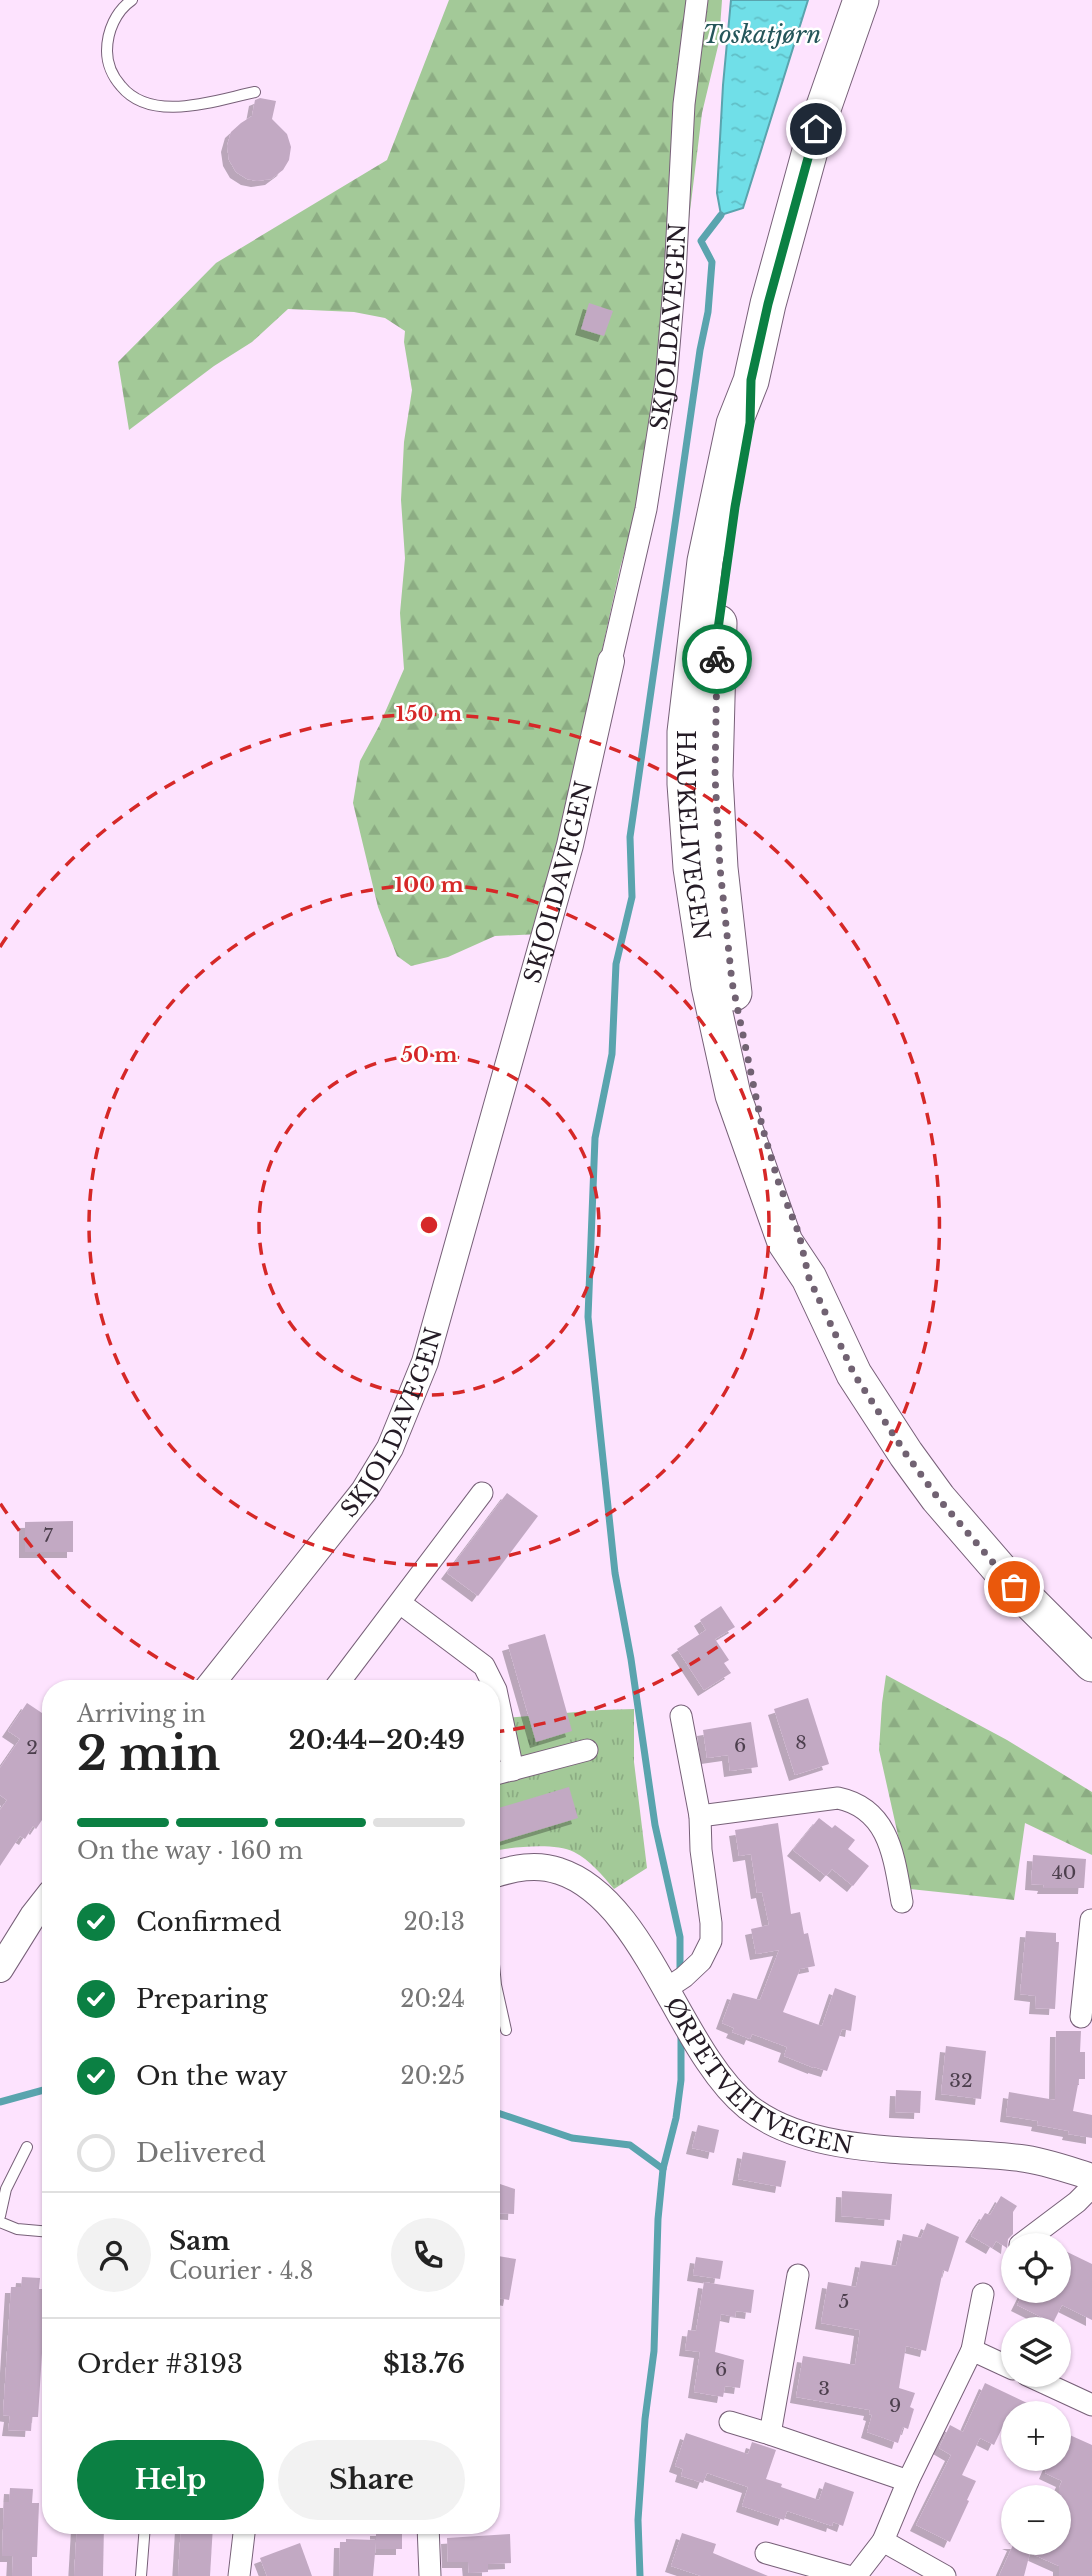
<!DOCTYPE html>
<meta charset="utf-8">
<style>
body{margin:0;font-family:"Libre Baskerville",serif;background:#f2f2f2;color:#222;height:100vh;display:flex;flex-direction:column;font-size:26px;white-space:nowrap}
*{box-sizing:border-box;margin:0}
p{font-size:23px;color:#767676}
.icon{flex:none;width:38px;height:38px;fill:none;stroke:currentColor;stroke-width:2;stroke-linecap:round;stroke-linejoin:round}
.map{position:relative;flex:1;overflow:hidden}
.sheet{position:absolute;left:42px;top:1680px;width:458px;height:854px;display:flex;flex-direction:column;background:#fff;border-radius:28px;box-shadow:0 2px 5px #0004}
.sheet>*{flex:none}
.tools{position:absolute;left:1001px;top:2233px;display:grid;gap:14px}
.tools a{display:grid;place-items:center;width:70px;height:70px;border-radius:50%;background:#fff;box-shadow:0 2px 5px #0004;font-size:35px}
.pin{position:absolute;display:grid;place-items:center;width:60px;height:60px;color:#fff;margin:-30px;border:4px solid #fff;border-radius:50%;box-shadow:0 2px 7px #0007}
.courier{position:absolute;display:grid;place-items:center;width:70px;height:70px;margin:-35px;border:5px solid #0b8043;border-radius:50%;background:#fff;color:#222;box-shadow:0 2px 9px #0007}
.head em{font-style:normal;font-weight:700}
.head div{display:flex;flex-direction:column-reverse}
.head{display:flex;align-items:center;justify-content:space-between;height:119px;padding:0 35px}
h1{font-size:46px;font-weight:700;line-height:52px}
.bar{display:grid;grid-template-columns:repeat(4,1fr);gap:10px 7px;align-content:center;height:84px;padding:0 35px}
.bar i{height:9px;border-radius:5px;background:#e0e0e0}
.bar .current{background:#0b8043}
.bar p{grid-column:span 4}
.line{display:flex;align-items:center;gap:18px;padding:0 35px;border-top:2px solid #e0e0e0}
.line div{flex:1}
.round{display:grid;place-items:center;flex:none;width:74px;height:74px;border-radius:37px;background:#f2f2f2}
ol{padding:0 35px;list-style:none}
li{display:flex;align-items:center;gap:21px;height:77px}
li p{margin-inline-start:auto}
li .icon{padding:7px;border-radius:50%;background:#0b8043;color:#fff;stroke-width:4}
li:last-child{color:#767676}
li i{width:38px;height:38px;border:4px solid #e0e0e0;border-radius:50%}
.button{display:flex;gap:14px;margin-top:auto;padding:14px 35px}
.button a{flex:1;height:80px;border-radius:42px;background:#0b8043;color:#fff;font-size:28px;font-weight:700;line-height:80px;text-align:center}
.button a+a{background:#f2f2f2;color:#222}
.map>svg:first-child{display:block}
</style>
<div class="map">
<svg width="1092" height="2576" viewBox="0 0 1092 2576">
<defs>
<pattern id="grass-tufts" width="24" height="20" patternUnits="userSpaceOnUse" patternTransform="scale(1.75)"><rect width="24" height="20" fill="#a3c998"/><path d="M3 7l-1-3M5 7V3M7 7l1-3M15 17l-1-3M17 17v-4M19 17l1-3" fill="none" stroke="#8cac83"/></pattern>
<pattern id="forest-firs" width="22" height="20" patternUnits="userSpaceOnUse" patternTransform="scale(1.75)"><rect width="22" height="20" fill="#a3c998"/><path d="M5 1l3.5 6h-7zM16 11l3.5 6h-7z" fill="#8cac83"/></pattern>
<pattern id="water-ripples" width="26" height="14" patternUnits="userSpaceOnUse" patternTransform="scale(1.75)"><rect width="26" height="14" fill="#70dfe8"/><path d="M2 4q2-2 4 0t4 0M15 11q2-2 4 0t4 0" fill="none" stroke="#61bfc7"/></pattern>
<filter id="shadow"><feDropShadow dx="-6" dy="6" stdDeviation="0" flood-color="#0004"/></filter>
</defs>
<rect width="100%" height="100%" fill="#fde3fe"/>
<path fill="url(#grass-tufts)" d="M 634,1709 L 634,1762 L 647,1868 L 614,1889 C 602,1875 591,1861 574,1852 C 555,1842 512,1847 492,1851 L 492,1719 L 601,1710 Z"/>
<g fill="url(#forest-firs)">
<path d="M 449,0 L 722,0 L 719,42 L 702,113 L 683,268 L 639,501 L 620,568 L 540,934 L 495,936 L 448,957 L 411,966 L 397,956 L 378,907 L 353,803 L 360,761 L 379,726 L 404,669 L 400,613 L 405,558 L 401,500 L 404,442 L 412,390 L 404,342 L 405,331 L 385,318 L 354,312 L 288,309 L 252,342 L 214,366 L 129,430 L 118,362 L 216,263 L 387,160 Z"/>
<path d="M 886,1675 L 1007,1740 L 1092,1792 L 1092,1855 L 1025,1823 L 1014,1900 L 910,1889 L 879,1750 L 882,1703 Z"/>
</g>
<path fill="url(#water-ripples)" stroke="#5aa4ae" stroke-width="2" d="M 731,0 L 808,0 L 743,208 L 721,215 L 717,193 L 723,85 Z"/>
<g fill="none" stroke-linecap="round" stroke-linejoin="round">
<g stroke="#5aa4ae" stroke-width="7">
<path d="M 680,1976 L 680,1937 L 655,1825 L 631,1659 L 615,1573 L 588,1317 L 595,1138 L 612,1054 L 616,964 L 632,897 L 630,837 L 700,350 L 708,312 L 712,262 L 701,241 L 721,215"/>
<path d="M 0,2102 L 51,2088"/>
<path d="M 492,2111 L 572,2138 L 630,2145 L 663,2169"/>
<path d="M 640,2576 L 638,2520 L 645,2419 L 654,2351 L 658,2219 L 663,2169 L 676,2118 L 681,2080 L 681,2033"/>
</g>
</g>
<g fill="#c2a9c3" filter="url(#shadow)">
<path d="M 260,98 L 276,101 L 272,119 L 287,134 L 291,147 L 289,160 L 283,170 L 271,179 L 257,181 L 247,179 L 236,172 L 229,160 L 227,146 L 231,132 L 241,123 L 252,116 L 255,100 Z"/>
<path d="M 589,303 L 613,311 L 604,336 L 581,329 Z"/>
<path d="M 507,1493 L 538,1516 L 478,1596 L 447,1573 Z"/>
<path d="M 73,1521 L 73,1552 L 25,1552 L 25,1522 Z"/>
<path d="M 721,1606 L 735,1627 L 715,1639 L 729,1660 L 724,1663 L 731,1673 L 704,1690 L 677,1649 L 706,1630 L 700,1620 Z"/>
<path d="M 545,1634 L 572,1731 L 536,1742 L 508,1645 Z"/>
<path d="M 808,1698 L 829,1764 L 795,1775 L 774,1709 Z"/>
<path d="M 27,1703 L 51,1719 L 51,1801 L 43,1812 L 46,1814 L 36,1829 L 33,1826 L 25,1839 L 20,1836 L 0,1866 L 0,1810 L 7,1800 L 0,1795 L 0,1768 L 20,1739 L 8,1731 Z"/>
<path d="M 751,1722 L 758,1767 L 730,1771 L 728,1755 L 707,1758 L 703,1730 Z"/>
<path d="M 569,1787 L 578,1818 L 495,1843 L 492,1834 L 492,1810 Z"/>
<path d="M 819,1818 L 832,1828 L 835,1825 L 855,1840 L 848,1849 L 869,1866 L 853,1886 L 832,1869 L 826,1876 L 793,1850 Z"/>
<path d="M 778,1823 L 791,1914 L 800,1912 L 804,1934 L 808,1933 L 815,1966 L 800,1969 L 783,2012 L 822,2026 L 835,1988 L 856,1996 L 851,2031 L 842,2029 L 827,2071 L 814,2067 L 814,2068 L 784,2056 L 787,2047 L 752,2034 L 750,2039 L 732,2032 L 734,2028 L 722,2023 L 733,1993 L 760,2000 L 779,1950 L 756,1954 L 751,1929 L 769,1925 L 762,1892 L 757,1893 L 751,1854 L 739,1856 L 735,1830 Z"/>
<path d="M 1033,1855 L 1086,1859 L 1084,1888 L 1043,1888 L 1044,1885 L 1031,1884 Z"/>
<path d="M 1026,1931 L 1056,1933 L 1056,1942 L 1059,1942 L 1055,2009 L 1035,2008 L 1036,1996 L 1020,1994 Z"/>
<path d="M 1056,2031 L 1081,2031 L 1080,2052 L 1085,2052 L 1085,2079 L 1079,2079 L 1073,2111 L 1092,2115 L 1092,2138 L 1068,2134 L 1069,2131 L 1037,2125 L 1038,2121 L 1006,2116 L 1009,2092 L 1055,2100 Z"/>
<path d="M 946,2046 L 986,2051 L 981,2099 L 941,2094 Z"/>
<path d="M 896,2090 L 921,2091 L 920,2113 L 895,2112 Z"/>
<path d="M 698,2125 L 719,2130 L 714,2153 L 692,2148 Z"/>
<path d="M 743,2152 L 786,2161 L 781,2187 L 738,2179 Z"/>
<path d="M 497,2183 L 515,2189 L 514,2214 L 493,2213 Z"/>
<path d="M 842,2191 L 892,2194 L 890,2220 L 841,2216 Z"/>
<path d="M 1001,2196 L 1017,2206 L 1013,2212 L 1013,2234 L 1008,2239 L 1007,2248 L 996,2241 L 992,2248 L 971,2236 L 985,2213 L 990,2215 Z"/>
<path d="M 927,2223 L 959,2237 L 948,2272 L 943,2270 L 926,2351 L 906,2346 L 899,2388 L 915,2393 L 910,2407 L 914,2409 L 908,2429 L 903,2427 L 898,2443 L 867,2432 L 872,2415 L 869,2414 L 870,2410 L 796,2397 L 803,2356 L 855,2365 L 860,2330 L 821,2323 L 828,2282 L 856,2287 L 861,2261 L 896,2266 L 903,2234 L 921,2238 Z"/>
<path d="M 1059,2248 L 1092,2264 L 1092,2320 L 1062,2305 L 1053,2323 L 1017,2305 L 1024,2291 L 1059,2291 Z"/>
<path d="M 492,2255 L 516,2259 L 509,2300 L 492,2297 Z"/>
<path d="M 696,2257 L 723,2261 L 720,2279 L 693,2275 Z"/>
<path d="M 22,2277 L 40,2278 L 39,2289 L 46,2289 L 38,2417 L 32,2417 L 31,2431 L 8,2430 L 10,2416 L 3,2415 L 11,2287 L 21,2287 Z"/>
<path d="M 704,2282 L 754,2290 L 751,2313 L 736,2311 L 735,2317 L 721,2314 L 715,2352 L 744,2360 L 740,2388 L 725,2386 L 723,2397 L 694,2392 L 700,2352 L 685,2350 L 688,2330 L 696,2331 Z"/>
<path d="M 985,2383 L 1048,2413 L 1013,2413 L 1013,2426 L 1005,2422 L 994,2445 L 980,2438 L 962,2475 L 976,2481 L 967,2500 L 969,2501 L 950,2542 L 916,2525 L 951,2455 L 939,2448 L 950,2425 L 963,2432 Z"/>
<path d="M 1063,2432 L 1092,2445 L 1092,2576 L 1059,2576 L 1059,2566 L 1030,2553 L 1024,2576 L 999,2576 L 1013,2545 L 1008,2543 L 1059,2543 L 1059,2488 L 1062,2481 L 1045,2473 L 1051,2459 L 1059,2459 L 1059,2442 Z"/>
<path d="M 686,2433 L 748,2454 L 752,2442 L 776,2450 L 766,2479 L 782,2484 L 781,2487 L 819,2500 L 825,2482 L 854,2492 L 843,2526 L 833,2522 L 832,2526 L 787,2511 L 784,2520 L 742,2506 L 748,2487 L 707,2473 L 703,2483 L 681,2476 L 683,2469 L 675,2466 Z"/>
<path d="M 10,2488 L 33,2489 L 32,2503 L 39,2503 L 37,2557 L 32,2557 L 32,2576 L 12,2576 L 13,2556 L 2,2556 L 4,2502 L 9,2502 Z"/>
<path d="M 77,2525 L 104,2525 L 103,2576 L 74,2576 Z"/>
<path d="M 181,2525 L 213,2525 L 210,2576 L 178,2576 Z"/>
<path d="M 376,2530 L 402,2530 L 402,2549 L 376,2549 L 376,2542 L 373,2576 L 339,2576 L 340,2542 L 346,2542 L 346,2539 L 376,2540 Z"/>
<path d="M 682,2533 L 716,2544 L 713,2553 L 768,2576 L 701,2576 L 671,2566 Z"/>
<path d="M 510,2534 L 511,2563 L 488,2564 L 488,2572 L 469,2573 L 468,2562 L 448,2562 L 447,2538 Z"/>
<path d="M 300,2543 L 312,2576 L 267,2576 L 260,2558 Z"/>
</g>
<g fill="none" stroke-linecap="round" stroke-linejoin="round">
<g stroke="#776078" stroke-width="12">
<g id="service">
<path d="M 132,0 C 116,11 107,31 107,51 C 107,64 113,77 121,86 C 152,124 216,100 255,92"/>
<path d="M 492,1944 L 496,1985 L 506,2030"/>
<path d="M 0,2216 L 6,2189 L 27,2147"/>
<path d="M 0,2222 L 17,2229 L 51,2232"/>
<path d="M 141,2576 L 145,2525"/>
</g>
</g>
<g stroke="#776078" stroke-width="23">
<g id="minor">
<path id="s1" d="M 611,661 L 646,509 L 666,382 L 675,275 L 684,104 L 697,0"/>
<path d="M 400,1603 L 484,1666 L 496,1690 L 513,1770"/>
<path d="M 334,1689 L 482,1493"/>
<path d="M 492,1775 L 587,1750"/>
<path d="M 700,1816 L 838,1798 C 890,1809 894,1858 902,1902"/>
<path d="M 666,1989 L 684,1977 L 701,1961 L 711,1941 L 711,1923 L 701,1850 L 700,1816 L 681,1716"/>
<path d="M 1081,2017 L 1091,1920"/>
<path d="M 1020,2245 L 1077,2202 L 1092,2187"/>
<path d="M 798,2275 L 770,2434 L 908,2481"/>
<path d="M 972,2350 L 983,2294"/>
<path d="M 1027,2375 L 1092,2405"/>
<path d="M 730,2422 L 770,2434"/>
<path d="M 428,2525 L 430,2576"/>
<path d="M 766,2553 L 848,2576"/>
<path d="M 239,2576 L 245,2525"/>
<path d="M 856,2576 L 883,2541"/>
<path d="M 945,2576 L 883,2541 L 908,2481 L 972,2350 L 1013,2369"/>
</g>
</g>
<g stroke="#776078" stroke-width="28">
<g id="tertiary">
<path id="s2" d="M 207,1689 L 364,1491 L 390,1448 L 425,1362 L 570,845 L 611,661"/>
<path id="s3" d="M 492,1875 C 514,1868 536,1863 559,1871 C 646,1899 678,2050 748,2107 C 816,2161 938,2147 1020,2158 C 1045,2161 1069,2170 1092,2177"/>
<path d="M 0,1969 L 33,1916 L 51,1893"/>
</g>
</g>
<g stroke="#776078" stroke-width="37">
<g id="trunk">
<path id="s4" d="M 861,0 L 816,129 L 768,304 L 751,381 L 734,424 L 705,561 L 685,732 L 685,784 L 691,868 L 709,986 L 733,1095 L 785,1242 L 809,1278 L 854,1374 L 906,1454 L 938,1498 L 1015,1587 L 1092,1664"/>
<path d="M 719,623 L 715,776 L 720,868 L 734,993"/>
</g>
</g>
<use href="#service" stroke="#fff" stroke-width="10"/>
<use href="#minor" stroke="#fff" stroke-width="21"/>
<use href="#tertiary" stroke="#fff" stroke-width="26"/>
<use href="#trunk" stroke="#fff" stroke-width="35"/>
</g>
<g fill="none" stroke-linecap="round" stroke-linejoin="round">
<path stroke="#716272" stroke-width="7" stroke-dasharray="0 12.6" d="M 717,659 L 715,776 L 720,868 L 732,982 L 762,1126 L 778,1181 L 799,1234 L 809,1278 L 854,1374 L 906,1454 L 938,1498 L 1014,1587"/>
<path stroke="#0b8043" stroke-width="9" d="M 717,659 L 718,629 L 735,507 L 750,423 L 751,380 L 768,304 L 816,129"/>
</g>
<g fill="none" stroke="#d62828" stroke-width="3.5" stroke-dasharray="12 9">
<circle cx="429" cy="1225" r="170"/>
<circle cx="429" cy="1225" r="340"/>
<path d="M213 1688A511 511 0 0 1 0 1503M0 947A511 511 0 1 1 496 1732"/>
</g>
<g text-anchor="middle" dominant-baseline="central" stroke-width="5" stroke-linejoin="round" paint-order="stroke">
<g font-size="19" fill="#4c3f4d">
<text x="48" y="1535">7</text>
<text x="801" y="1742">8</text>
<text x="740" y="1745">6</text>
<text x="32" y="1747">2</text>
<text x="1064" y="1872">40</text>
<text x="961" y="2080">32</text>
<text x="844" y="2301">5</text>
<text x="721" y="2369">6</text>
<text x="824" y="2388">3</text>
<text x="895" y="2405">9</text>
</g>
<g font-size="23" fill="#251c26" stroke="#fff">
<text stroke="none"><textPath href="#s1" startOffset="340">SKJOLDAVEGEN</textPath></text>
<text stroke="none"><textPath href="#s4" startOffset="859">HAUKELIVEGEN</textPath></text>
<text stroke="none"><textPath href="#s2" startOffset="894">SKJOLDAVEGEN</textPath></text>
<text stroke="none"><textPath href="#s2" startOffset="327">SKJOLDAVEGEN</textPath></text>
<text stroke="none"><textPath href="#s3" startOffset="366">ØRPETVEITVEGEN</textPath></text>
</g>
<g font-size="24" font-style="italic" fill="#25565a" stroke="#fff">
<text x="762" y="34">Toskatjørn</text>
</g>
</g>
<circle cx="429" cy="1225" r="10" fill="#d62828" stroke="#fff" stroke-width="3.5"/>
<g font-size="21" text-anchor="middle" font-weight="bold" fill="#d62828" stroke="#fff" stroke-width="5" stroke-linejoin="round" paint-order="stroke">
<text x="429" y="721">150 m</text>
<text x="429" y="892">100 m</text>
<text x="429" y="1062">50 m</text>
</g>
</svg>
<div class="tools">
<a><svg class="icon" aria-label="locate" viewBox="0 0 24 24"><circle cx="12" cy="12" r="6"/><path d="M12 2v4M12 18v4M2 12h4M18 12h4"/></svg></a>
<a><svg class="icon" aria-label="layers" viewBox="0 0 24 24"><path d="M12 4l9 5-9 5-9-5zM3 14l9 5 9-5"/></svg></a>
<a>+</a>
<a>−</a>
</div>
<div class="pin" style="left:1014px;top:1587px;background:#ea580c"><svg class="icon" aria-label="bag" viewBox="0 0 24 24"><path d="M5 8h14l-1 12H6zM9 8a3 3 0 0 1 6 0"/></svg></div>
<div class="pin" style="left:816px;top:129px;background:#1f2937"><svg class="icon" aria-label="home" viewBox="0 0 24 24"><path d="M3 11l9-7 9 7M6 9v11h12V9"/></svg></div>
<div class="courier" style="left:717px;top:659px"><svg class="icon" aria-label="bike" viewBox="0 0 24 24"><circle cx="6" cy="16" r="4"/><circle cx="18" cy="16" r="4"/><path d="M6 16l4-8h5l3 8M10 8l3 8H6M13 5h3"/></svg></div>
<section class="sheet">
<div class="head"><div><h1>2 min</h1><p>Arriving in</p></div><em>20:44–20:49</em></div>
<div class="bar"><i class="current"></i><i class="current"></i><i class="current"></i><i></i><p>On the way · 160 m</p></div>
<ol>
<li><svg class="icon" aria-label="check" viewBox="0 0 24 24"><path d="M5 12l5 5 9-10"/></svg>Confirmed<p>20:13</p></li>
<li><svg class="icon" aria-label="check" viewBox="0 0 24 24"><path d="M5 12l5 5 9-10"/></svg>Preparing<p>20:24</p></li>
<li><svg class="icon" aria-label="check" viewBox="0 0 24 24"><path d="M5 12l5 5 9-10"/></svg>On the way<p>20:25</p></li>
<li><i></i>Delivered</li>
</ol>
<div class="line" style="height:126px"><a class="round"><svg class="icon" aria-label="person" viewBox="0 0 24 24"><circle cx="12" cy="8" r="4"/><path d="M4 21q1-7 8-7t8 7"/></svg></a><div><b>Sam</b><p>Courier · 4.8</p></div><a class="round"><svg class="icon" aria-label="phone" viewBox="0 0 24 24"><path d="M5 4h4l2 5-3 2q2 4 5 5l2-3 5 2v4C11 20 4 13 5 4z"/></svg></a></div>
<div class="line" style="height:91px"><div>Order #3193</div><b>$13.76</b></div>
<div class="button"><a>Help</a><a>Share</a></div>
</section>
</div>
